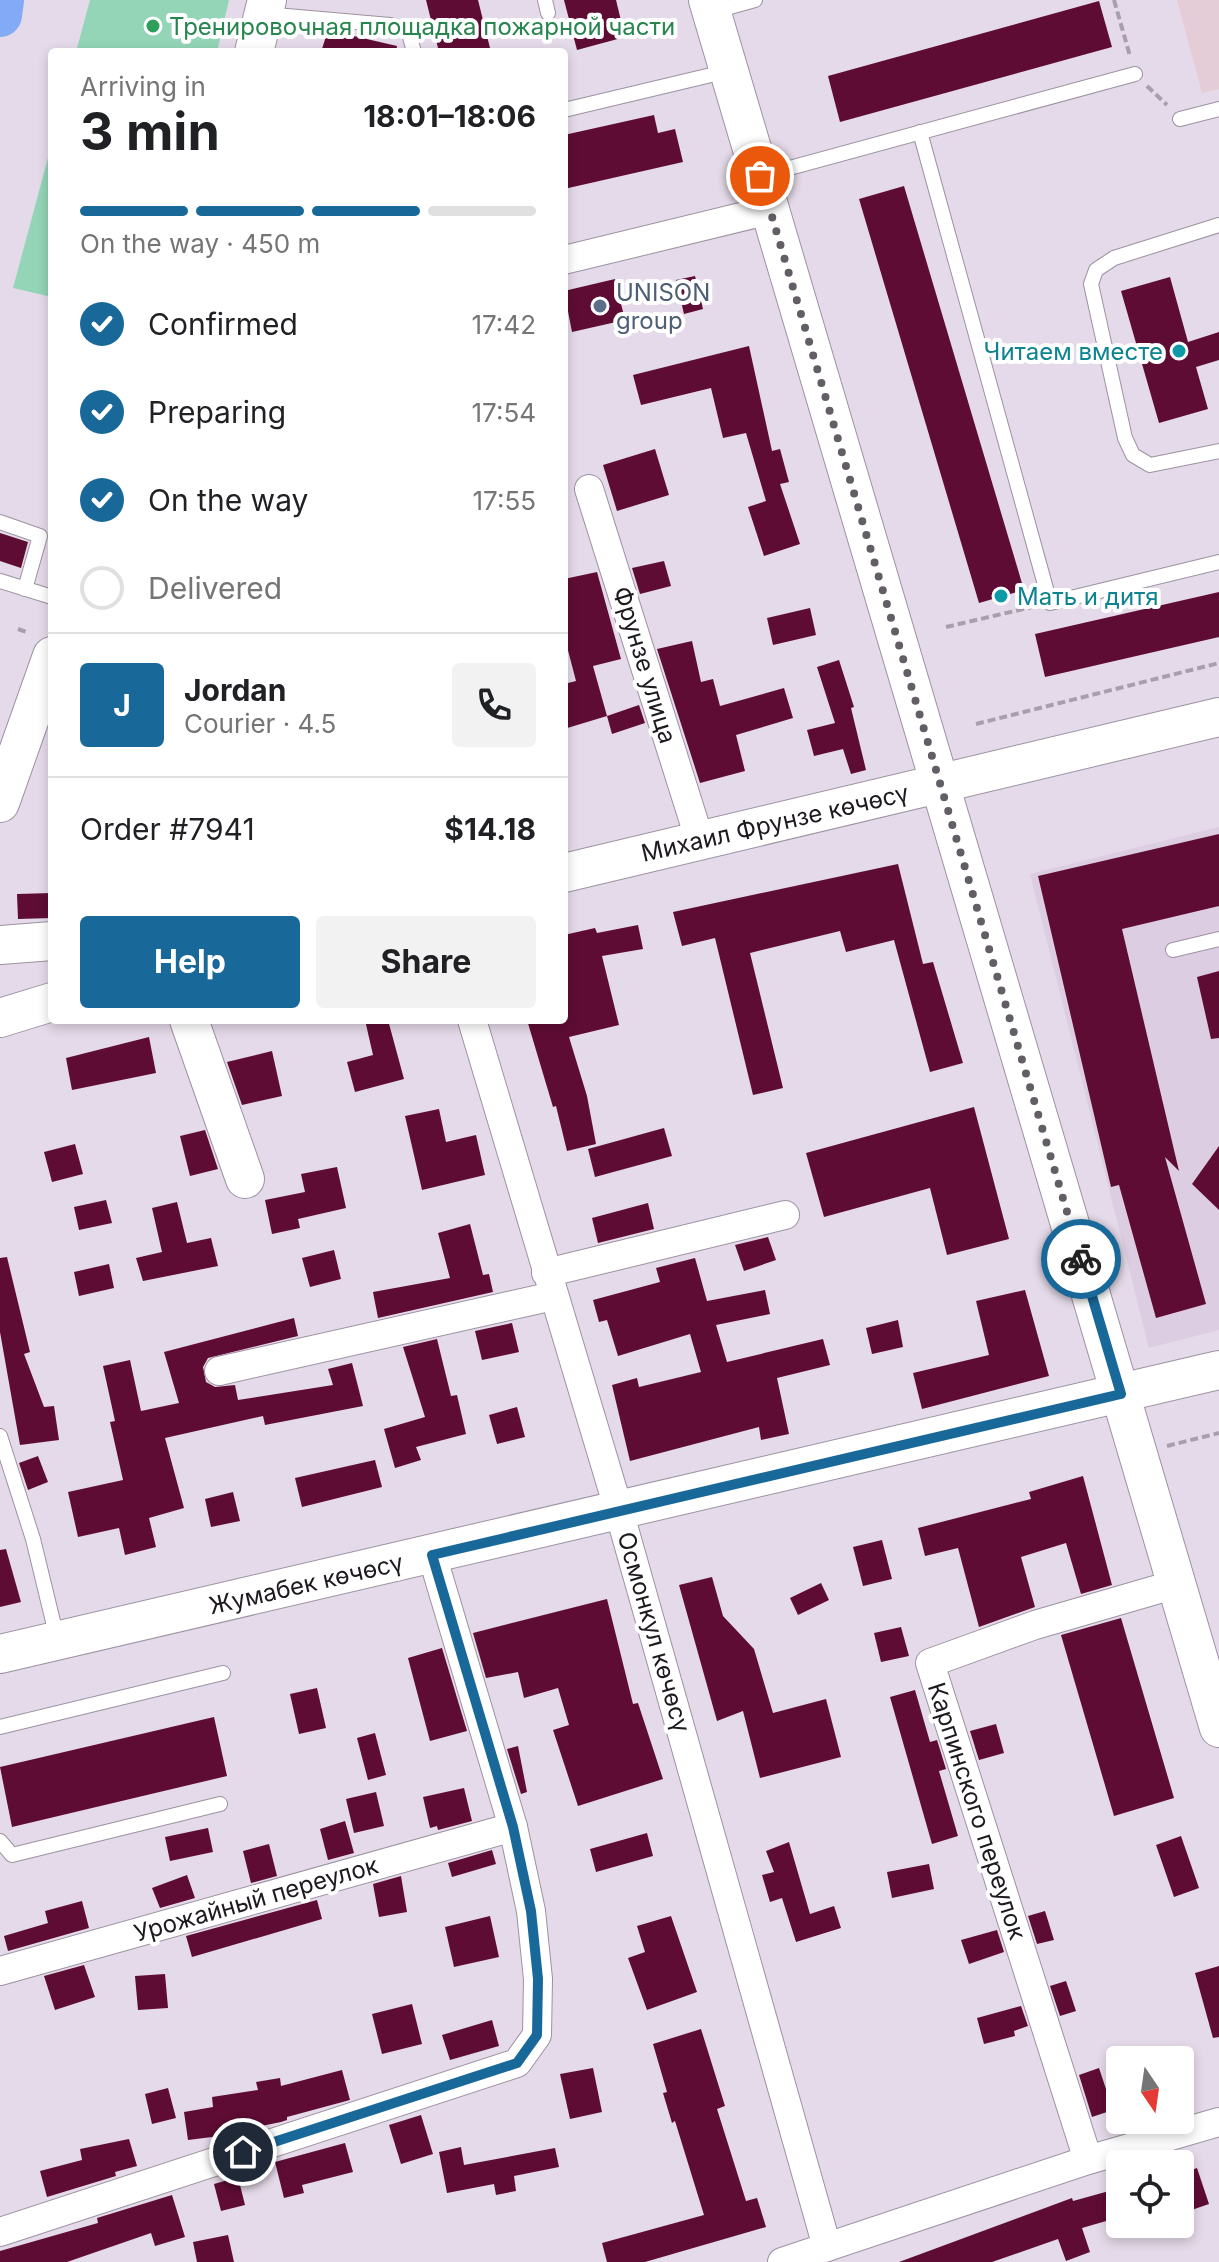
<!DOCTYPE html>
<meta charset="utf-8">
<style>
body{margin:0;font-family:Inter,sans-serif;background:#f2f2f2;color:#202124;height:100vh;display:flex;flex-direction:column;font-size:30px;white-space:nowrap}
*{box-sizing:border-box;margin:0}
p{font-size:26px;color:#757577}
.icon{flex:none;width:44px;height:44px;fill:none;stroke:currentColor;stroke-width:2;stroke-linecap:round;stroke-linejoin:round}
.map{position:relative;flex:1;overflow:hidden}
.drawer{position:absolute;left:48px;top:48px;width:520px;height:976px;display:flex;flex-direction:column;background:#fff;border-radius:8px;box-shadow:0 4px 12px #0003}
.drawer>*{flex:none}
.needle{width:52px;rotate:167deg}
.controls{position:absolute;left:1106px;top:2046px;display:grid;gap:16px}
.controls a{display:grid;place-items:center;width:88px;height:88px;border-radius:8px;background:#fff;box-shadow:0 4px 12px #0003;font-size:40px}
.pin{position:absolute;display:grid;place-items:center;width:68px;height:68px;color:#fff;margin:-34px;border:4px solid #fff;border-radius:50%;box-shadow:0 2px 8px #0007}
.courier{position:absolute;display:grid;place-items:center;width:80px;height:80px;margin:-40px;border:6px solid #19689a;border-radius:50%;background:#fff;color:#222;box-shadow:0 2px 10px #0007}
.summary em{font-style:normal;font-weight:700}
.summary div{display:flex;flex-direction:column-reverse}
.summary{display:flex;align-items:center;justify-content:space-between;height:136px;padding:0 32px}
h1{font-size:52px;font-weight:700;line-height:60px}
.bar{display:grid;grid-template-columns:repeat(4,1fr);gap:12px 8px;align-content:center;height:96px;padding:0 32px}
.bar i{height:10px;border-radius:6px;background:#e0e0e0}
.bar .current{background:#19689a}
.bar p{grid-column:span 4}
.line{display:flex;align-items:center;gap:20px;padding:0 32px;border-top:2px solid #e0e0e0}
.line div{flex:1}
.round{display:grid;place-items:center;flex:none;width:84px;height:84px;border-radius:8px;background:#f2f2f2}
ol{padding:0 32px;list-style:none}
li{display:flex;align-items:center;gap:24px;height:88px}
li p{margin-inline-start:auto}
li .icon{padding:8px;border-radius:50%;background:#19689a;color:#fff;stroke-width:4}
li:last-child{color:#757577}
li i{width:44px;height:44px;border:4px solid #e0e0e0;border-radius:50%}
.action{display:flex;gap:16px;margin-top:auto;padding:16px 32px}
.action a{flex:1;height:92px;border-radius:8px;background:#19689a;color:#fff;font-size:32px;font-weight:700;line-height:92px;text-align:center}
.action a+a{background:#f2f2f2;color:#202124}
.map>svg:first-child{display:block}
</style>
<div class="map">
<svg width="1219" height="2262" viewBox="0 0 1219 2262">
<rect width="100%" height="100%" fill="#e5dae9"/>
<path fill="#ddcde3" d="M 1219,827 L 1219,1330 L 1149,1348 L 1030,874 Z"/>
<path fill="#e5cdd8" d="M 1177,0 L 1219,0 L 1219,89 L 1202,93 Z"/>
<g fill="#94d5b7">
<path d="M 90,0 L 229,0 L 217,52 L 76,52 Z"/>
<path d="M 52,143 L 52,297 L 13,288 Z"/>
</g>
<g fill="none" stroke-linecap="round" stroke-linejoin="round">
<path stroke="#82aaf6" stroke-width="44" d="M 0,15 L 2,0"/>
</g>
<g fill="#5f0c34">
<path d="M 426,0 L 478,0 L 491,52 L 439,52 Z"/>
<path d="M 564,0 L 616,0 L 625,37 L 577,50 Z"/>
<path d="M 1099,1 L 1112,47 L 840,122 L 828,76 Z"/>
<path d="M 328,30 L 397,46 L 396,52 L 321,52 Z"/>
<path d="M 654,115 L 658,133 L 675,129 L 683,162 L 564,189 L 564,135 Z"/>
<path d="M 904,186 L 1024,590 L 979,603 L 859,199 Z"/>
<path d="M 695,276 L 703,309 L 684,314 L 676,280 Z"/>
<path d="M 1170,277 L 1188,342 L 1219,332 L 1219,360 L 1196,367 L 1208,409 L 1159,423 L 1121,291 Z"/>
<path d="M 615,279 L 625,320 L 572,332 L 564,291 Z"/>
<path d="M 749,346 L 772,451 L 780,449 L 789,482 L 780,484 L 800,544 L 764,556 L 748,507 L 766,501 L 746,433 L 723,438 L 711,388 L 641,405 L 633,375 Z"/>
<path d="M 655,449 L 669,495 L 617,511 L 603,465 Z"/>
<path d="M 0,533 L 28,542 L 21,568 L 0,561 Z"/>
<path d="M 664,561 L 671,586 L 640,594 L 632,568 Z"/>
<path d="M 597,572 L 621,659 L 593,666 L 607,716 L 564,729 L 564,684 L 576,681 L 564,635 L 564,579 Z"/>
<path d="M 1219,592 L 1219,637 L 1045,677 L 1035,634 Z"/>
<path d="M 810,608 L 816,635 L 773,645 L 767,618 Z"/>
<path d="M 692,641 L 701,682 L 713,679 L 720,706 L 784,688 L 793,718 L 736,735 L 745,771 L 700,783 L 657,649 Z"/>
<path d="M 839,660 L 854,707 L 851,708 L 866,770 L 851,774 L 843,749 L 814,756 L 807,730 L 835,723 L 817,667 Z"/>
<path d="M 639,705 L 645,723 L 612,734 L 607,716 Z"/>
<path d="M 1219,834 L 1219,906 L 1122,929 L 1179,1171 L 1165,1157 L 1206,1304 L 1156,1318 L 1119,1185 L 1111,1187 L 1038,876 Z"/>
<path d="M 898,864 L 923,964 L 933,962 L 963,1063 L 930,1072 L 894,940 L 846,952 L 840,931 L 750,953 L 783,1088 L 753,1095 L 715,938 L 682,946 L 673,912 Z"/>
<path d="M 52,893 L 52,918 L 18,919 L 17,894 Z"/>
<path d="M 638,925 L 643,949 L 602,956 L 619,1025 L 569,1037 L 587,1096 L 596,1144 L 567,1151 L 556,1106 L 553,1107 L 527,1020 L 564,1020 L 564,935 L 595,928 L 597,933 Z"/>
<path d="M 1219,971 L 1219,1038 L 1211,1039 L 1197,977 Z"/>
<path d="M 365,1020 L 388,1020 L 404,1079 L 355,1092 L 347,1062 L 373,1055 Z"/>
<path d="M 149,1037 L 156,1073 L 72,1090 L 66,1058 Z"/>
<path d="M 272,1051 L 282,1096 L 242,1105 L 227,1062 Z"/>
<path d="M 974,1107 L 1009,1239 L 947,1255 L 930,1188 L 824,1217 L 806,1153 Z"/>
<path d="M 439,1109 L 446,1142 L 476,1135 L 485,1175 L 422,1190 L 405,1116 Z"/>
<path d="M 664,1128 L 672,1156 L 595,1177 L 588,1149 Z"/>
<path d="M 205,1130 L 218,1169 L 190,1176 L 180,1136 Z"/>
<path d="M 75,1144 L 83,1174 L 52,1182 L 44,1152 Z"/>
<path d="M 1219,1146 L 1219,1210 L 1192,1184 Z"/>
<path d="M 337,1167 L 346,1208 L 298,1219 L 300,1228 L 272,1234 L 265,1200 L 305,1192 L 301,1174 Z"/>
<path d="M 106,1200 L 112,1223 L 79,1230 L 74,1207 Z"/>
<path d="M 177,1202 L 187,1243 L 211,1238 L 218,1266 L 143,1281 L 136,1258 L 162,1252 L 152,1208 Z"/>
<path d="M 648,1203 L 654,1229 L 598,1243 L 592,1218 Z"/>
<path d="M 470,1224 L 483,1275 L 489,1274 L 493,1292 L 378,1318 L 373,1292 L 450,1278 L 438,1233 Z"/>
<path d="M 768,1237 L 776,1260 L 744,1271 L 735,1245 Z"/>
<path d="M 334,1250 L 341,1279 L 310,1287 L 302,1258 Z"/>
<path d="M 7,1257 L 30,1352 L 24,1354 L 44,1407 L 54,1406 L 59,1440 L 20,1445 L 0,1332 L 0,1258 Z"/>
<path d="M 695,1258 L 707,1301 L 765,1290 L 770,1314 L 716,1325 L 727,1362 L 823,1339 L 830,1365 L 777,1378 L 789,1434 L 761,1440 L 759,1427 L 630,1461 L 612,1385 L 637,1378 L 639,1387 L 701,1372 L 690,1334 L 618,1356 L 607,1320 L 599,1322 L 593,1300 L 660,1282 L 656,1268 Z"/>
<path d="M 109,1264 L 114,1288 L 79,1296 L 74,1272 Z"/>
<path d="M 1025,1290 L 1049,1376 L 922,1409 L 913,1373 L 989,1355 L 976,1301 Z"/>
<path d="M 294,1318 L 298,1336 L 208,1358 L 203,1367 L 206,1382 L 215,1387 L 235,1385 L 238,1400 L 333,1385 L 328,1369 L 352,1363 L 363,1406 L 265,1425 L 263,1416 L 165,1438 L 184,1508 L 149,1518 L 156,1547 L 125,1555 L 119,1528 L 78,1537 L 68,1492 L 123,1480 L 110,1422 L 115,1421 L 103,1366 L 130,1360 L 141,1411 L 179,1403 L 164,1352 Z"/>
<path d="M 898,1320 L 903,1347 L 872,1354 L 866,1328 Z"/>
<path d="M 512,1323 L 519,1352 L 482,1360 L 475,1331 Z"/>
<path d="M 437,1339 L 451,1396 L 457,1395 L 466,1434 L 416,1447 L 421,1460 L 395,1468 L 384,1429 L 425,1417 L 403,1347 Z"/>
<path d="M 517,1407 L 525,1437 L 497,1444 L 489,1415 Z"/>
<path d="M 38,1456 L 48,1482 L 28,1490 L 19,1463 Z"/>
<path d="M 375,1460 L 382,1487 L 302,1507 L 295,1478 Z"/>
<path d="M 1083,1476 L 1112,1585 L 1081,1594 L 1066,1543 L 1021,1557 L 1035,1607 L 979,1627 L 958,1548 L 925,1556 L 918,1528 L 1031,1499 L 1029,1492 Z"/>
<path d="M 233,1492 L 240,1521 L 211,1527 L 205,1499 Z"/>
<path d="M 882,1540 L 892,1579 L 863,1586 L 853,1547 Z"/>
<path d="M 6,1549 L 21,1602 L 0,1607 L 0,1550 Z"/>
<path d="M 712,1577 L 723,1616 L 754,1649 L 773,1713 L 826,1699 L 841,1757 L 760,1778 L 743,1711 L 717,1721 L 679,1585 Z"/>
<path d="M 821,1583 L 829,1600 L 798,1615 L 790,1598 Z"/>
<path d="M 607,1599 L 633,1704 L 638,1703 L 663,1779 L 578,1806 L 553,1730 L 569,1725 L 558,1688 L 524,1698 L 518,1672 L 486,1678 L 473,1633 Z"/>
<path d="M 1121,1618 L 1174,1798 L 1114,1816 L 1061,1635 Z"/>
<path d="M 901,1627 L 909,1656 L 881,1662 L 874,1633 Z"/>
<path d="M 442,1648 L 467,1731 L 430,1741 L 408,1658 Z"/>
<path d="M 317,1688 L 326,1728 L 299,1734 L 290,1694 Z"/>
<path d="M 915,1690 L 930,1742 L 937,1740 L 946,1769 L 939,1771 L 958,1836 L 932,1844 L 890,1697 Z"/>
<path d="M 214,1717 L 227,1776 L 12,1827 L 0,1767 Z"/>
<path d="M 996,1724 L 1004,1753 L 979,1760 L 970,1731 Z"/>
<path d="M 375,1733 L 386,1775 L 368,1780 L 357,1738 Z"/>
<path d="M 518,1746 L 527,1792 L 521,1794 L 507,1749 Z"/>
<path d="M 464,1788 L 472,1821 L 438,1830 L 437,1826 L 430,1828 L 423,1797 Z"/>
<path d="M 376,1792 L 384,1826 L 354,1833 L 346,1799 Z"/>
<path d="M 345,1821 L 354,1853 L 328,1860 L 320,1829 Z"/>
<path d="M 208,1828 L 213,1852 L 170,1861 L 165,1837 Z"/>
<path d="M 647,1833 L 653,1856 L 596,1872 L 590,1849 Z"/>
<path d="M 1181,1836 L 1199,1888 L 1174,1897 L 1156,1845 Z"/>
<path d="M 789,1842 L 810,1914 L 834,1906 L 841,1928 L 796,1942 L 782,1898 L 770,1902 L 762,1875 L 774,1872 L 766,1851 Z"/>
<path d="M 269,1844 L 277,1876 L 251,1883 L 243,1851 Z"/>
<path d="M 492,1850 L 496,1864 L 452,1877 L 448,1863 Z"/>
<path d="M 929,1864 L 934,1889 L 892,1898 L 887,1872 Z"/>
<path d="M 187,1875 L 195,1898 L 160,1908 L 152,1888 Z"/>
<path d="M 401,1876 L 407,1912 L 379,1917 L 373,1884 Z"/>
<path d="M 317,1900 L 322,1919 L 192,1957 L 186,1936 Z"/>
<path d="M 82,1901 L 89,1928 L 8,1951 L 4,1936 L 48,1923 L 45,1911 Z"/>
<path d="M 1045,1911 L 1054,1940 L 1037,1944 L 1028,1916 Z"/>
<path d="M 490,1916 L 499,1957 L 454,1967 L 445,1927 Z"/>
<path d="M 671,1916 L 697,1992 L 647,2010 L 628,1958 L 645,1952 L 637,1926 Z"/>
<path d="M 997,1930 L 1004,1952 L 969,1964 L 961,1940 Z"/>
<path d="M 84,1965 L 95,1997 L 55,2010 L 44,1976 Z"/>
<path d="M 1219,1966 L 1219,2037 L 1213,2038 L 1195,1973 Z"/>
<path d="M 165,1974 L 168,2008 L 138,2010 L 135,1976 Z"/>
<path d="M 1066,1981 L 1076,2011 L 1060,2016 L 1050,1986 Z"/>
<path d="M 412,2004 L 422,2044 L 382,2054 L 372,2014 Z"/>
<path d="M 1021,2006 L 1028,2026 L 1014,2031 L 1015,2036 L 984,2044 L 977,2018 Z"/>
<path d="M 492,2020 L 499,2046 L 450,2060 L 442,2035 Z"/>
<path d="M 701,2029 L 725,2106 L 717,2109 L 746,2201 L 757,2198 L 766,2227 L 645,2262 L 607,2262 L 602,2243 L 704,2215 L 675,2121 L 672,2123 L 663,2093 L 667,2092 L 653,2044 Z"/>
<path d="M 593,2068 L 602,2112 L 570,2119 L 560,2074 Z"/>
<path d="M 1099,2068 L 1113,2110 L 1092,2117 L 1079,2075 Z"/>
<path d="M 342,2070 L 350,2100 L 287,2117 L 287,2120 L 281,2122 L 251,2128 L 252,2132 L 188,2140 L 184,2112 L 213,2107 L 212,2097 L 258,2090 L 256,2082 L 280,2078 L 281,2086 Z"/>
<path d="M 168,2088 L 176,2118 L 152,2124 L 145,2094 Z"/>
<path d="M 421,2115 L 433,2154 L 401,2164 L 389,2125 Z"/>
<path d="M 129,2139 L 137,2166 L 115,2172 L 116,2176 L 47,2197 L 40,2171 L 82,2160 L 80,2149 Z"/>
<path d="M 345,2143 L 353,2172 L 302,2185 L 304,2193 L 284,2198 L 275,2162 Z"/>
<path d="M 461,2147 L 464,2165 L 555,2148 L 559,2167 L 514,2176 L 516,2191 L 496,2195 L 494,2184 L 447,2193 L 439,2152 Z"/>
<path d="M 1197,2168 L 1209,2204 L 1180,2214 L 1180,2174 Z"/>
<path d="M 238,2177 L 245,2205 L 221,2211 L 214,2184 Z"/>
<path d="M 1120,2188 L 1120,2217 L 1082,2228 L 1090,2252 L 1066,2261 L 1058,2239 L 992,2262 L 899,2262 L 1072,2198 L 1073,2201 Z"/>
<path d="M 172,2195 L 185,2237 L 155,2246 L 151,2233 L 67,2262 L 0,2262 L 0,2251 L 98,2223 L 97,2218 Z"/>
<path d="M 228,2235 L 234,2262 L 197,2262 L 193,2242 Z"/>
</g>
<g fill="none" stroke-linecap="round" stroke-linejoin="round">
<g stroke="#9d92a0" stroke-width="16">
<g id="lane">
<path d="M 545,0 L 548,13"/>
<path d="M 712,12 L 755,0"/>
<path d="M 264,14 L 390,25 L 408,30 L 414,52"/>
<path d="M 564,110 L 728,71"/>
<path d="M 1180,119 L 1219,109"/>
<path d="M 920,132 L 1050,603 L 1219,562"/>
<path d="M 760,176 L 1135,74"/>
<path d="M 1219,225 L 1114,258 L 1096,270 L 1091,284 L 1125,438 L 1133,455 L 1150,465 L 1219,451"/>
<path d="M 0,522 L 40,536 L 25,589"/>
<path d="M 0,581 L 52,597"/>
<path d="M 1173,950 L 1219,939"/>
<path d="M 0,1436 L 33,1539 L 57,1638"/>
<path d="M 0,1727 L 223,1673"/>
<path d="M 0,1841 L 12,1855 L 220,1804"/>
</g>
</g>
<g stroke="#9d92a0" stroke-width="30">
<g id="street">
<path d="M 564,260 L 770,210"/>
<path d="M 589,489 L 700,841"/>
<path d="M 472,1020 L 619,1511 L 827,2247"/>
<path d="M 546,1273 L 785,1215"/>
<path d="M 219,1371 L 553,1296"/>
<path d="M 0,1971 L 513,1827"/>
<path d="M 1088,2160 L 930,1663 L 1035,1625 L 1176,1584"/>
<path d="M 0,2232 L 517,2063 L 537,2035 L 538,1979 L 531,1911 L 513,1827 L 432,1555"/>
<path d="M 782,2262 L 1088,2160 L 1219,2122"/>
</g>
</g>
<g stroke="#9d92a0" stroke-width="40">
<g id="secondary">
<path d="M 708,0 L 1219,1728"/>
<path d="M 254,52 L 267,0"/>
<path d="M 0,803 L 52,656"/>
<path d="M 564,873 L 1219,717"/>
<path d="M 0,945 L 52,941"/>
<path d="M 0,1018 L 52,1002"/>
<path d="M 189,1020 L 245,1179"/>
<path d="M 0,1654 L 1219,1370"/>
</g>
</g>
<g stroke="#a89fac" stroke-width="4" stroke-dasharray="8 4" stroke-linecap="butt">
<path d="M 1114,0 L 1130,56"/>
<path d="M 1147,86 L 1167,105"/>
<path d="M 946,627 L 1032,607"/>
<path d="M 18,629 L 29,633"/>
<path d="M 976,724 L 1219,663"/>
<path d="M 1167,1446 L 1219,1433"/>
</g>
<use href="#lane" stroke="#fff" stroke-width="14"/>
<use href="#street" stroke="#fff" stroke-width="28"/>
<use href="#secondary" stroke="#fff" stroke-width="38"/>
</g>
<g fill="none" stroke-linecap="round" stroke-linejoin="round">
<path stroke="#635d66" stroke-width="8" stroke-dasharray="0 14.4" d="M 760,176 L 1081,1259"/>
<path stroke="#19689a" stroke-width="10" d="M 243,2152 L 517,2063 L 537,2035 L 538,1979 L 531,1911 L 513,1827 L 432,1555 L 1121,1394 L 1081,1259"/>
</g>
<circle fill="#2e9e5b" stroke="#fff" stroke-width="3" cx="153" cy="26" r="8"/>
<circle fill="#5c6f8a" stroke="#fff" stroke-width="3" cx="600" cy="306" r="8"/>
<g fill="#0f9aa8" stroke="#fff" stroke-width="3">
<circle cx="1179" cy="351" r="8"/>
<circle cx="1001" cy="596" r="8"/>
</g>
<g text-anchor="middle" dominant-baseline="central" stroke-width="8" stroke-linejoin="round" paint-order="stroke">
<g font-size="24" fill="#27864d" stroke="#fff" text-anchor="start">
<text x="169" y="26">Тренировочная площадка пожарной части</text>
</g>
<g font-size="24" fill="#4e5e75" stroke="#fff" text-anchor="start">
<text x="616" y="292">UNISON<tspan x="616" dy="28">group</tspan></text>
</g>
<g font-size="24" fill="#0d838f" stroke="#fff" text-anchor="end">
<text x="1163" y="351">Читаем вместе</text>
<text x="1017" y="596" text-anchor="start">Мать и дитя</text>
</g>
<g font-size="24" fill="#1d191f" stroke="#fff">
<text transform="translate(645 665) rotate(73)">Фрунзе улица</text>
<text transform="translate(775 823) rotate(-13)">Михаил Фрунзе көчөсү</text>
<text transform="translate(306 1584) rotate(-13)">Жумабек көчөсү</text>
<text transform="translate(654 1632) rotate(74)">Осмонкул көчөсү</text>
<text transform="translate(977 1811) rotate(72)">Карпинского переулок</text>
<text transform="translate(256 1899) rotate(-16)">Урожайный переулок</text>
</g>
</g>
</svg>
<div class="controls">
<a><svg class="needle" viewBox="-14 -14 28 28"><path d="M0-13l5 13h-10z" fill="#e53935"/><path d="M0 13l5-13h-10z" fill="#757577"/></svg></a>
<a><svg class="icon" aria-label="locate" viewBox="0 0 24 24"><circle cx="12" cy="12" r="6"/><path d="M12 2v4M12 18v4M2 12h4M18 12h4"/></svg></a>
</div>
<div class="pin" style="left:760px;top:176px;background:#ea580c"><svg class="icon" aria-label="bag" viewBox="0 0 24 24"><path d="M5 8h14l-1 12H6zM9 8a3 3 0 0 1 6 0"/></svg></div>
<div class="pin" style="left:243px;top:2152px;background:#1f2937"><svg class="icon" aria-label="home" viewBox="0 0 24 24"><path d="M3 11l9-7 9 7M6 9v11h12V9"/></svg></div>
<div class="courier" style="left:1081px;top:1259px"><svg class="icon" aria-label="bike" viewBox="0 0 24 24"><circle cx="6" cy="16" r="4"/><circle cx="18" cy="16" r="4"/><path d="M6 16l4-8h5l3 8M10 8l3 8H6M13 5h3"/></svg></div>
<section class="drawer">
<div class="summary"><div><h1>3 min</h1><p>Arriving in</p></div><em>18:01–18:06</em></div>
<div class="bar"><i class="current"></i><i class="current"></i><i class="current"></i><i></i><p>On the way · 450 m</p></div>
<ol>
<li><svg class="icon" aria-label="check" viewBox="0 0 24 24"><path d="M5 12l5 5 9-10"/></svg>Confirmed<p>17:42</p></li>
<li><svg class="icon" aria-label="check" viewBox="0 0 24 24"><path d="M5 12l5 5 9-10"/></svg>Preparing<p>17:54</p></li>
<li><svg class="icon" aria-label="check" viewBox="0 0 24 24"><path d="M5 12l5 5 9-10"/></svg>On the way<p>17:55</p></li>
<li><i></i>Delivered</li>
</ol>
<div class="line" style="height:144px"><b class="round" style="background:#19689a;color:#fff">J</b><div><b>Jordan</b><p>Courier · 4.5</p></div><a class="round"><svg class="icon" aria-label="phone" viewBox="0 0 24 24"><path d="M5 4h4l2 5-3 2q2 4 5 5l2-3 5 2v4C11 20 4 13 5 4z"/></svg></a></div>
<div class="line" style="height:104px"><div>Order #7941</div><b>$14.18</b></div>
<div class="action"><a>Help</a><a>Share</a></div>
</section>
</div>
